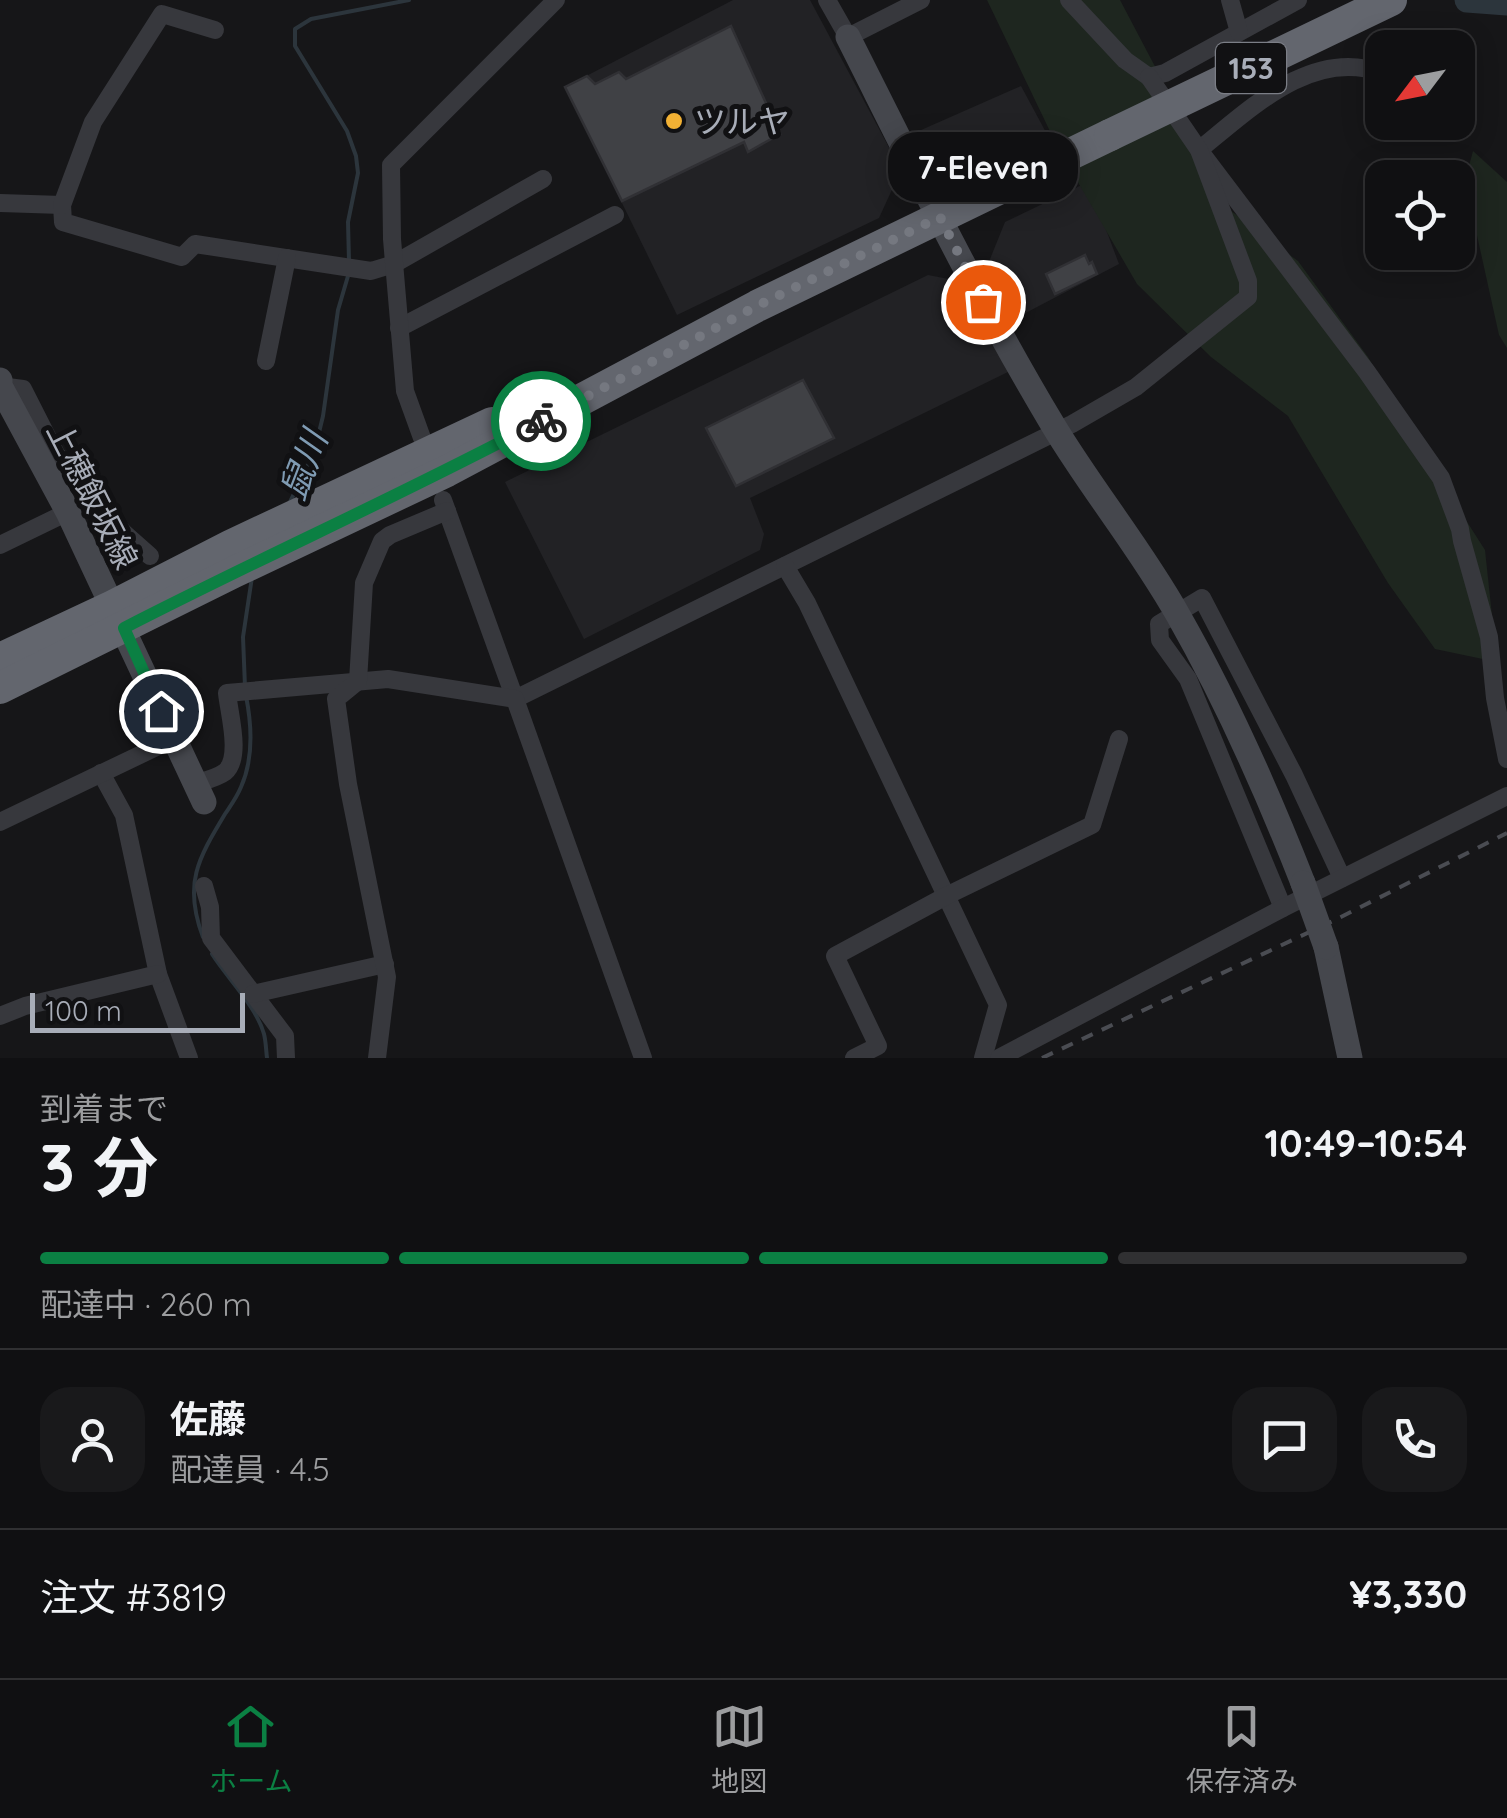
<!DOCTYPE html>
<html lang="ja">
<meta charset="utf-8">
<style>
body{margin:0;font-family:Quicksand,"Noto Sans JP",sans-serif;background:#19191b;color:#f1f3f6;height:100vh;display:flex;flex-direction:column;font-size:38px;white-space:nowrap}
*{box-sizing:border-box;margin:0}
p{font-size:32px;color:#9c9d9f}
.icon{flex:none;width:55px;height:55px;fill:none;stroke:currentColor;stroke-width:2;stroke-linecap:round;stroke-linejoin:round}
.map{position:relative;height:1058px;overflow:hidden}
.drawer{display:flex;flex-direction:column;background:#101012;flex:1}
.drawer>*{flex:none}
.needle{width:65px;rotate:238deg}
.fabs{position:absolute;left:1365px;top:30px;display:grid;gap:20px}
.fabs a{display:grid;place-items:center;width:110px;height:110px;border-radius:20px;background:#101012;box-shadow:0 5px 25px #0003,0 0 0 2px #303032;font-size:50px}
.scale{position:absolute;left:30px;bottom:25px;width:215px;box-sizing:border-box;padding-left:10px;border:5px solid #a8adb8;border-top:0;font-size:28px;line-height:35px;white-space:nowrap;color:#a8adb8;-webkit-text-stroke:8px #111113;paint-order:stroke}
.pin{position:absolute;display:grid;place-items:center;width:85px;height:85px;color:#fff;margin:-42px;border:5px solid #fff;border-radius:50%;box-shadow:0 2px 10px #0007}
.courier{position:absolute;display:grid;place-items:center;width:100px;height:100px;margin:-50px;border:8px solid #0b8043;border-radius:50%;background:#fff;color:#222;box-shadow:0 2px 12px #0007}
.bubble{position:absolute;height:70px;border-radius:30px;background:#101012;box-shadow:0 5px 25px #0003,0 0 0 2px #303032;font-size:32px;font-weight:700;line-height:70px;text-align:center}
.summary em{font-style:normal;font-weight:700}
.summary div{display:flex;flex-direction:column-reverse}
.summary{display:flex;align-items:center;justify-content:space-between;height:170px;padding:0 40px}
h1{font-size:65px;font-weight:700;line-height:75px}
.bar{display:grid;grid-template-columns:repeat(4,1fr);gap:15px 10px;align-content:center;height:120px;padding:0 40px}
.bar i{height:12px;border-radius:8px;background:#303032}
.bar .active{background:#0b8043}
.bar p{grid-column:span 4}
.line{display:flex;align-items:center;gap:25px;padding:0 40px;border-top:2px solid #303032}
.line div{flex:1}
.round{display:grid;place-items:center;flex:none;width:105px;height:105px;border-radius:30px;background:#19191b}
.menu{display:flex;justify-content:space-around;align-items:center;height:140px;border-top:2px solid #303032;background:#101012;font-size:28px;color:#9c9d9f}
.menu a{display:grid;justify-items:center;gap:5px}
.menu .active{color:#0b8043}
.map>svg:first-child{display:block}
</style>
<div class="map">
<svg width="1507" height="1058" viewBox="0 0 1507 1058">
<rect width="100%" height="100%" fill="#161618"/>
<g fill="#222225">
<path d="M 733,0 L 810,0 L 901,170 L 879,218 L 677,315 L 565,87 Z"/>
<path d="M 1021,86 L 1049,138 L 972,175 L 926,161 L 912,134 Z"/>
<path d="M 1088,182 L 1119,264 L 1014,319 L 986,269 L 1005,222 Z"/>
<path d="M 928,275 L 959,281 L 967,298 L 1010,371 L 750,498 L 764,534 L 760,550 L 584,639 L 505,482 Z"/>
</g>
<g fill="#1e261f">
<path d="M 987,0 L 1120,0 L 1199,150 L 1207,193 L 1298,261 L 1368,357 L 1427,459 L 1485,550 L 1497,662 L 1435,649 L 1388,583 L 1288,416 L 1211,357 L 1137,284 L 1058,148 Z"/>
<path d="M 1473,151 L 1507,182 L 1507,348 L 1499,335 L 1465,181 Z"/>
</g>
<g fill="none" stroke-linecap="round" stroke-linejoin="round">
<g stroke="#2c353c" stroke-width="4">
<path d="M 349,261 L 348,222 L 358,173 L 356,156 L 347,131 L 295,46 L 295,29 L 311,19 L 409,0"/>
<path d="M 290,502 L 314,453 L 323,416 L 338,310 L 348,276"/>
<path d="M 245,687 L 243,637 L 252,577"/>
<path d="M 203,937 C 183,884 198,859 225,814 C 231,805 237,797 241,787 C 254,758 252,726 246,696"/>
<path d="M 212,954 C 228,979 256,1006 264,1034 C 266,1042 266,1050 267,1058"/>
</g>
<path stroke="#2c353c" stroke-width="25" d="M 1467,0 L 1507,3"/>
</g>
<g fill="#404145" stroke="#303034" stroke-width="2.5">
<path d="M 731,26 L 780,134 L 748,152 L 744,142 L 622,201 L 565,87 L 587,76 L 595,84 L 619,72 L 626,79 Z"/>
<path d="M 1085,255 L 1089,264 L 1092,262 L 1097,274 L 1055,294 L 1046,274 Z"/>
<path d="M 803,380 L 834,438 L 736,486 L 706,428 Z"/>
</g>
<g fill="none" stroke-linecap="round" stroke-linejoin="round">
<g stroke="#37383d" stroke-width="18">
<path d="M 827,0 L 848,37 L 921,0"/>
<path d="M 1069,0 L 1125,60 L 1149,77 L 1165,73 L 1298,0"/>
<path d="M 1230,0 L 1239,32"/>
<path d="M 1382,73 C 1312,47 1250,109 1199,150 L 1367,372 L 1441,478 L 1460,529 L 1462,541 L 1489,637 L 1495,698 L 1507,759"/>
<path d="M 0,203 L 62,205 L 63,222 L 182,257 L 195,244 L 371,271 L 394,264 L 543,179"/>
<path d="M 62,205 L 93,122 L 162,14 L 215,30"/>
<path d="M 399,328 L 615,215"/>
<path d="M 266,361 L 287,258"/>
<path d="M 0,386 L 23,389 L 56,454 L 124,533 L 150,556"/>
<path d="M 422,438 L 405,391 L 392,239 L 391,165 L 556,0"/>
<path d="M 443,500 L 515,699 L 1072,424 L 1136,387 L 1248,297 L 1248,281 L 1199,150 L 1149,77"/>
<path d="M 0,545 L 68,512"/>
<path d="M 785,566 L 807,603 L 998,1005 L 983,1058"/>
<path d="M 101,773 L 124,815 L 158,974 L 189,1058"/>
<path d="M 194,784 C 204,781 217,778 225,772 C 242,758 229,713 227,693 L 388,679 L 515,699 L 643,1058"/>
<path d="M 0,822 L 173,739"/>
<path d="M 204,886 L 210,907 L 211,938 L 285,1036 L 286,1058"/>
<path d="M 1283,908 L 1188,679 L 1160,640 L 1159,624 L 1202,598 L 1294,775 L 1342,878"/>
<path d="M 253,994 L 385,964"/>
<path d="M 0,1016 L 25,1006 L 158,974"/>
<path d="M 377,1058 L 387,977 L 348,784 L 336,699 L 358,681 L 364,583 L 382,541 L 390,535 L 447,511"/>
<path d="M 854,1058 L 878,1046 L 835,956 L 946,896 L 1092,825 L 1119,739"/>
<path d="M 999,1058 L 1283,908 L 1507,796"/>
</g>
<g stroke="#45474d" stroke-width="25">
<path d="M 848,37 C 914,168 978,300 1053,425 C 1092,490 1141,549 1178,615 C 1227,701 1267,791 1303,883"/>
<path d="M 0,380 L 0,386 L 68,512 L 204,802"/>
<path d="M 1326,947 L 1350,1058"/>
</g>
<g stroke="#63666e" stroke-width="32">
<path d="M 0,659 L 113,606 L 230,546 L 492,423"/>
<path d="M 0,688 L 234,572 L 447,471 L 757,306 L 1110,135"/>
</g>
<path stroke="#4a4c52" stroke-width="4" stroke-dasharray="12 10" stroke-linecap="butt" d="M 1042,1058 L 1335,920 L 1507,833"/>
<path stroke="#45474d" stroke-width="25" d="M 1303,883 L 1326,947"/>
<path stroke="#63666e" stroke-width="32" d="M 1110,135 L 1391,0"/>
</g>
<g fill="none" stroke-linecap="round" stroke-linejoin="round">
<path stroke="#757880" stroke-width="10" stroke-dasharray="0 18" d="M 541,421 L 757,306 L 940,217 L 983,302"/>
<path stroke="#0b8043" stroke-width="12" d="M 161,711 L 124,628 C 262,557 404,494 541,421"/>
</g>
<circle fill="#f2b134" stroke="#111113" stroke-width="4" cx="674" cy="121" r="10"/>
<g text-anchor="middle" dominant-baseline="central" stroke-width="10" stroke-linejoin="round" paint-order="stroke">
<rect fill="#111113" stroke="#7b7e86" stroke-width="2.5" x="1216" y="43" width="70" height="50" rx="8"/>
<g font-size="30" font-weight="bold" fill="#a8adb8">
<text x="1251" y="68">153</text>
</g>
<g font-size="32" fill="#a8adb8" stroke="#111113" text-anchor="start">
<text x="694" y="121">ツルヤ</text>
</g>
<g font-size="32" fill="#a8adb8" stroke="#111113">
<text transform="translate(93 495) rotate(63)">上穂飯坂線</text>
</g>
<g font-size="35" font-style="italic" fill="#7f9bb3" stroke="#111113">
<text transform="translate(303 465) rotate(-69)">鼠川</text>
</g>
</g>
</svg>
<div class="fabs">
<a><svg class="needle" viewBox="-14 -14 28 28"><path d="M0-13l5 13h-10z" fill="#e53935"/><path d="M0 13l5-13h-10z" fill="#9c9d9f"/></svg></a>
<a><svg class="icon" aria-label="locate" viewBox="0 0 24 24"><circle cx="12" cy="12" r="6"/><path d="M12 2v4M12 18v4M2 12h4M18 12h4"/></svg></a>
</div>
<div class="scale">100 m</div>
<div class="pin" style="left:983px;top:302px;background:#ea580c"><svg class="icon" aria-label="bag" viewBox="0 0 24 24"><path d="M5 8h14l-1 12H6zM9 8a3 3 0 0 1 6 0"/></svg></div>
<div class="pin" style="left:161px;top:711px;background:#1f2937"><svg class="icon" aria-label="home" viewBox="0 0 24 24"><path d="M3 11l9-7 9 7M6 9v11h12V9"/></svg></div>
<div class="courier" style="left:541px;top:421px"><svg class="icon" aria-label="bike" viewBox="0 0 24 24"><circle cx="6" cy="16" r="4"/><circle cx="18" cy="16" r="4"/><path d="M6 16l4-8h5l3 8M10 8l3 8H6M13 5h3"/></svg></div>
<div class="bubble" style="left:888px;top:132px;width:190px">7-Eleven</div>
</div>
<section class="drawer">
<div class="summary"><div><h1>3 分</h1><p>到着まで</p></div><em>10:49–10:54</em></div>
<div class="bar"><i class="active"></i><i class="active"></i><i class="active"></i><i></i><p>配達中 · 260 m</p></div>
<div class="line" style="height:180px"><a class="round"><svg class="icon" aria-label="person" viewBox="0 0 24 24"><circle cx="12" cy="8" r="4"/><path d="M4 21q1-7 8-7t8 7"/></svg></a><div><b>佐藤</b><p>配達員 · 4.5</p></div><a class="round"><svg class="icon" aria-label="chat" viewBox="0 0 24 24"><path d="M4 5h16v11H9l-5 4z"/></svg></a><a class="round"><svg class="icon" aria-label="phone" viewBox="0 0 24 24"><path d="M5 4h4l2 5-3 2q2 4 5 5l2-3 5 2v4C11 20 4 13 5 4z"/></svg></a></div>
<div class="line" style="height:130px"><div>注文 #3819</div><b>¥3,330</b></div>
</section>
<nav class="menu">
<a class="active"><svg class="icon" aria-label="home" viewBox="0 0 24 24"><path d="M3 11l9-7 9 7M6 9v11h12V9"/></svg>ホーム</a>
<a><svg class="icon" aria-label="map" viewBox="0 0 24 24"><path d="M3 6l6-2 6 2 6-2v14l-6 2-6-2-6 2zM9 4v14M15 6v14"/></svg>地図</a>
<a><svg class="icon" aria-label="saved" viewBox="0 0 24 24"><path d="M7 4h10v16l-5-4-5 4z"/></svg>保存済み</a>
</nav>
